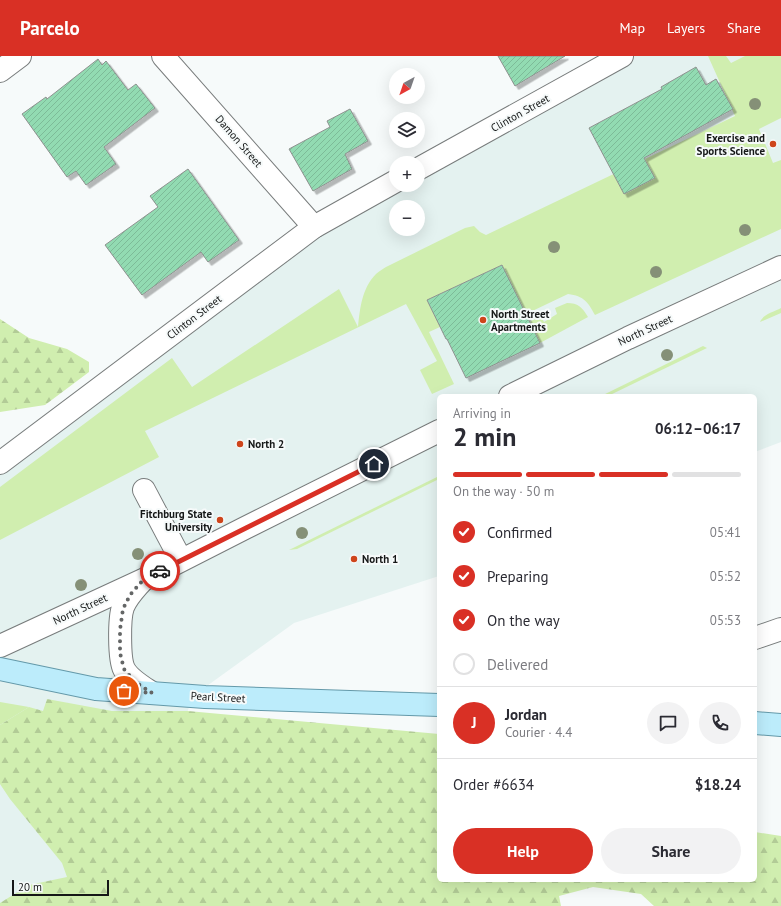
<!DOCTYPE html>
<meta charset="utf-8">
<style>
body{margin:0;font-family:"PT Sans",sans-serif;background:#f2f2f3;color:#2b2b33;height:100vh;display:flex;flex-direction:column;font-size:15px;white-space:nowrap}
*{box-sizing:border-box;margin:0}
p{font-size:13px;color:#7c7c81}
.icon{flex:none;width:22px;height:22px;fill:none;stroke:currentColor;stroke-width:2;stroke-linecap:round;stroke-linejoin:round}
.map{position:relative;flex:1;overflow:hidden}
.panel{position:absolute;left:437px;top:338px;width:320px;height:488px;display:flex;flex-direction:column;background:#fff;border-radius:6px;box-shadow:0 4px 16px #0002}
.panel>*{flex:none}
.needle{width:26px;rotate:220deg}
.fabs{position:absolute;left:389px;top:12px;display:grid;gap:8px}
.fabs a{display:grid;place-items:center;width:36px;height:36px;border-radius:50%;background:#fff;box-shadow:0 4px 16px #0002;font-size:20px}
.scale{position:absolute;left:12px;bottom:10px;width:97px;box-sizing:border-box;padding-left:4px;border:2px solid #151717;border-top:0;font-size:11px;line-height:14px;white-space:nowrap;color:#151717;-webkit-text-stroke:3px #f6fafa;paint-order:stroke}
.pin{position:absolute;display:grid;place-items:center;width:34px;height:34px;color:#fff;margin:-17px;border:2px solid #fff;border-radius:50%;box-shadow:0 1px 4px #0007}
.courier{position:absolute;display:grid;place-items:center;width:40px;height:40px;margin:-20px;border:3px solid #d93025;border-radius:50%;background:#fff;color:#222;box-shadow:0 1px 5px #0007}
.overview em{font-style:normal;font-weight:700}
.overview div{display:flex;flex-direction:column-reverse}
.overview{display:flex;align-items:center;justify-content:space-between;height:68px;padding:0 16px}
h1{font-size:26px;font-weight:700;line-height:30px}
.bar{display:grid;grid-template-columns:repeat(4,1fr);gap:6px 4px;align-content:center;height:48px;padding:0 16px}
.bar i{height:5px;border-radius:3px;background:#e1e1e2}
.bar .on{background:#d93025}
.bar p{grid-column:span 4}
.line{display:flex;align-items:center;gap:10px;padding:0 16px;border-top:1px solid #e1e1e2}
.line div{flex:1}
.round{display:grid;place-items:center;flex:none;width:42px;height:42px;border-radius:21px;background:#f2f2f3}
ol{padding:0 16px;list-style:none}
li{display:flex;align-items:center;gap:12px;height:44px}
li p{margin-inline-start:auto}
li .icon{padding:4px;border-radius:50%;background:#d93025;color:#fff;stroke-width:4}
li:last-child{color:#7c7c81}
li i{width:22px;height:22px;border:2px solid #e1e1e2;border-radius:50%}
.cta{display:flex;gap:8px;margin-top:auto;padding:8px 16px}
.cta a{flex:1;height:46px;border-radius:24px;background:#d93025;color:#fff;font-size:16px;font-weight:700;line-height:46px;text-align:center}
.cta a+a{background:#f2f2f3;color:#2b2b33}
header{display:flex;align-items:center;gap:24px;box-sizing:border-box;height:56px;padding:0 20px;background:#d93025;color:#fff}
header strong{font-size:19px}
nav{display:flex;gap:22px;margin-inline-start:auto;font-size:14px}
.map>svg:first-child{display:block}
</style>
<header>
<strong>Parcelo</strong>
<nav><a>Map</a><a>Layers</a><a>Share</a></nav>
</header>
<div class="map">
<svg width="781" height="850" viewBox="0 0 781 850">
<defs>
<pattern id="forest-firs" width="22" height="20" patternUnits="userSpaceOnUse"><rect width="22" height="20" fill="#d0eeaf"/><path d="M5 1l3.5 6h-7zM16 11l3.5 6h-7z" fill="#b2cb96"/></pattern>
<pattern id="building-hatch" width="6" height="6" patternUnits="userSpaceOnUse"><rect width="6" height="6" fill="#92dbb2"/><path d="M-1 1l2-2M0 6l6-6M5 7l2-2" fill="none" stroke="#7dbb98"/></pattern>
<filter id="shadow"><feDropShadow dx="3.5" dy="3.5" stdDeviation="0" flood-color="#0004"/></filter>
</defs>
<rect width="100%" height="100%" fill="#f6fafa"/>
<path fill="#e4f2f0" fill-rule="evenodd" d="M 622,0 L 781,0 L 781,386 L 755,396 L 755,340 L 439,340 L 439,520 L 294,567 L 193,640 L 118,850 L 0,850 L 0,407 L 314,171 L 396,129 L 418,129 L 418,113 ZM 396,151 L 418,151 L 418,173 L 396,173 Z"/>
<g fill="#d0eeaf">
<path d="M 708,0 L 726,0 L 731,7 L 745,0 L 781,0 L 781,62 L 759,73 L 773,107 L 781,104 L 781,173 L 595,259 C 588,246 584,240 568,238 L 526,258 L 502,209 L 427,244 L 440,271 L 429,276 L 454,328 L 432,338 L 420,314 L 437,305 L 406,248 L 145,375 L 159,401 L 0,484 L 0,431 L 172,302 L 192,331 L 339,233 L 358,271 C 360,252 362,232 376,218 C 379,215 383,213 386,211 L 465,172 L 474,170 L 480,176 L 486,179 L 735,60 Z"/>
<path d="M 567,247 C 578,247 582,251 588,261 L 540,287 L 529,266 L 541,260 L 544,266 L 557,258 L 555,252 Z"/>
<path d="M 781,252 L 781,257 L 760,266 C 763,258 774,256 781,252 Z"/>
<path d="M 703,290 L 707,292 L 608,340 L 601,340 Z"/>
<path d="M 439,420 L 439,423 L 297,493 L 289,494 Z"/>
<path d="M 0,646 L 29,651 L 0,669 Z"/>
</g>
<g fill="url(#forest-firs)">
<path d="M 0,263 L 29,282 L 67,293 L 89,306 L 89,316 L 45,349 L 0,356 Z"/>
<path d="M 47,643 L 112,655 L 188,655 L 439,678 L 439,824 L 755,824 L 755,776 L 781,780 L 781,850 L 654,850 L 641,838 L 593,831 L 559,840 L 561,850 L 0,850 L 0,847 L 29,829 L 67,821 L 62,807 L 10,743 L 0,728 L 0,669 L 29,651 L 43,655 Z"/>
</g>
<g fill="url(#building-hatch)" stroke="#8e918f" filter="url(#shadow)">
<path d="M 498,0 L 565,0 L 515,30 Z"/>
<path d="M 98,3 L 102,9 L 106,5 L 128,34 L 136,28 L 155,52 L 104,91 L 116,108 L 86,129 L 76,115 L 67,121 L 22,58 L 46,41 L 47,43 Z"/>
<path d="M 696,11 L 706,29 L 716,23 L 733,53 L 644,102 L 655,122 L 624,138 L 589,72 L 662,33 L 661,31 Z"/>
<path d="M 350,53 L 368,85 L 345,98 L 352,113 L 313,135 L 289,93 L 330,71 L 327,65 Z"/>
<path d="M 188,113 L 239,184 L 208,206 L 201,196 L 142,239 L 105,189 L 158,151 L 150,140 Z"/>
<path d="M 502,209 L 540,287 L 466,322 L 447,283 L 446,283 L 427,244 Z"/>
</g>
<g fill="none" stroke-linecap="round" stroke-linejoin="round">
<g stroke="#787c7c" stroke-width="24">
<g id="minor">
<path d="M 163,0 L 314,171"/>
<path d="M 0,15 L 20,0"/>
<path d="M 418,113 L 622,0"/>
<path d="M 510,340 L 628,282 L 781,211"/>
<path d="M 0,407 L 314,171 L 396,125"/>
<path d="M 144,434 L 181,504"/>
<path d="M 141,526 C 134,534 127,541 123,551 C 119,562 119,603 124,613 C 129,623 143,631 152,637"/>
<path d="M 755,582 L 781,573"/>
<path d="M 0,590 L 143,524 L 245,472 L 439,375"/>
</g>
</g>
<g stroke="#6499a9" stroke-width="24">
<g id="major">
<path d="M 0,613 L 96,633 L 205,641 L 439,649"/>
<path d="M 755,667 L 781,669"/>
</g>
</g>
<use href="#minor" stroke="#fff" stroke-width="22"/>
<use href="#major" stroke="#bcecfb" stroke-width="22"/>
</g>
<g fill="#859077">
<circle cx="755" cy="48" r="6"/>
<circle cx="745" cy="174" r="6"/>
<circle cx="554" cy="191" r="6"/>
<circle cx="656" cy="216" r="6"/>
<circle cx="667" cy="299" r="6"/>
<circle cx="302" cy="477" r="6"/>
<circle cx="138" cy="498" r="6"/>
<circle cx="81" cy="529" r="6"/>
</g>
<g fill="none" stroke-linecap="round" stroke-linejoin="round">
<path stroke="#646666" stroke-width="4" stroke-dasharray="0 7.2" d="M 124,635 L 152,637 L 135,626 L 124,613 L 120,597 L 120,574 L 123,553 L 130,539 L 143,524 L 160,515"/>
<path stroke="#d93025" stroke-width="5" d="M 160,515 L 374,408"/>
</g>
<g fill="#ce451b" stroke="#f6fafa" stroke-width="1.5">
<circle cx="773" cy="88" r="4"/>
<circle cx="483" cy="264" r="4"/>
<circle cx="240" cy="388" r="4"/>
<circle cx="220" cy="464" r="4"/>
<circle cx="354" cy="503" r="4"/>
</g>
<g text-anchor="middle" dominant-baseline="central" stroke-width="4" stroke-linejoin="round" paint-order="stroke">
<g font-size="11" fill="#151717" stroke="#f6fafa">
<text transform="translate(520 57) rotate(-29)">Clinton Street</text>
<text transform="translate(239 85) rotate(49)">Damon Street</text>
<text transform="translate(194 261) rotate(-37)">Clinton Street</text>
<text transform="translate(645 274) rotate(-25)">North Street</text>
<text transform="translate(80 553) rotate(-25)">North Street</text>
<text transform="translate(218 641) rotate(3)">Pearl Street</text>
</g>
<g font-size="11" font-weight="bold" fill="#151717" stroke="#f6fafa" text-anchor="start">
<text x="765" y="82" text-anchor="end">Exercise and<tspan x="765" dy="13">Sports Science</tspan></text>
<text x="491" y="258">North Street<tspan x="491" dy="13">Apartments</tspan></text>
<text x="248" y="388">North 2</text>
<text x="212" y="458" text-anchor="end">Fitchburg State<tspan x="212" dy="13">University</tspan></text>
<text x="362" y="503">North 1</text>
</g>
</g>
</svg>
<div class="fabs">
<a><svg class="needle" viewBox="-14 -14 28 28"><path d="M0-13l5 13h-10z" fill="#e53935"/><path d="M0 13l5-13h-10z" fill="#7c7c81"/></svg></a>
<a><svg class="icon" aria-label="layers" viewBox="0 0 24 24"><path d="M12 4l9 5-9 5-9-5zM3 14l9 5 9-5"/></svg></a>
<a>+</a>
<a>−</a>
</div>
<div class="scale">20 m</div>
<div class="pin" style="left:124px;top:635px;background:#ea580c"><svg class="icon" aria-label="bag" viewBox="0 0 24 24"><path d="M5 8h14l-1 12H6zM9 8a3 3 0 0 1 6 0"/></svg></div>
<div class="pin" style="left:374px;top:408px;background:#1f2937"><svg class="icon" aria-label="home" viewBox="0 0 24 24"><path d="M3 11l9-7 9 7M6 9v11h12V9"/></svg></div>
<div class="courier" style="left:160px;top:515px"><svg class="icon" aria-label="car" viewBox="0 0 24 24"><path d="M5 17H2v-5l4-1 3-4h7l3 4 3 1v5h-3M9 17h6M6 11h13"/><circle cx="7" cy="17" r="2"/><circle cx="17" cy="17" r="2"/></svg></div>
<section class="panel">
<div class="overview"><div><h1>2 min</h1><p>Arriving in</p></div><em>06:12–06:17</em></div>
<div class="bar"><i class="on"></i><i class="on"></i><i class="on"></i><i></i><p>On the way · 50 m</p></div>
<ol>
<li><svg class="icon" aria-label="check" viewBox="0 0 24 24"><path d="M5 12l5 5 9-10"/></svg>Confirmed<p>05:41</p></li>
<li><svg class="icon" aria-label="check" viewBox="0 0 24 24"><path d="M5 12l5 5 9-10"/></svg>Preparing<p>05:52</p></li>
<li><svg class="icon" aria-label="check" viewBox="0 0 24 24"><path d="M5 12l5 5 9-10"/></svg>On the way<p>05:53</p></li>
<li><i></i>Delivered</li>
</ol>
<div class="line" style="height:72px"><b class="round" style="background:#d93025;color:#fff">J</b><div><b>Jordan</b><p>Courier · 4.4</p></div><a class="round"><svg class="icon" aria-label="chat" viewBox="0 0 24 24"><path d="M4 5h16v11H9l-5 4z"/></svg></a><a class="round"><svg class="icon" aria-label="phone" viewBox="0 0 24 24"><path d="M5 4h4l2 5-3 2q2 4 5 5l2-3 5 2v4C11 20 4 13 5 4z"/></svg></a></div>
<div class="line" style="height:52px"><div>Order #6634</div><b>$18.24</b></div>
<div class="cta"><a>Help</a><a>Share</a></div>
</section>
</div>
